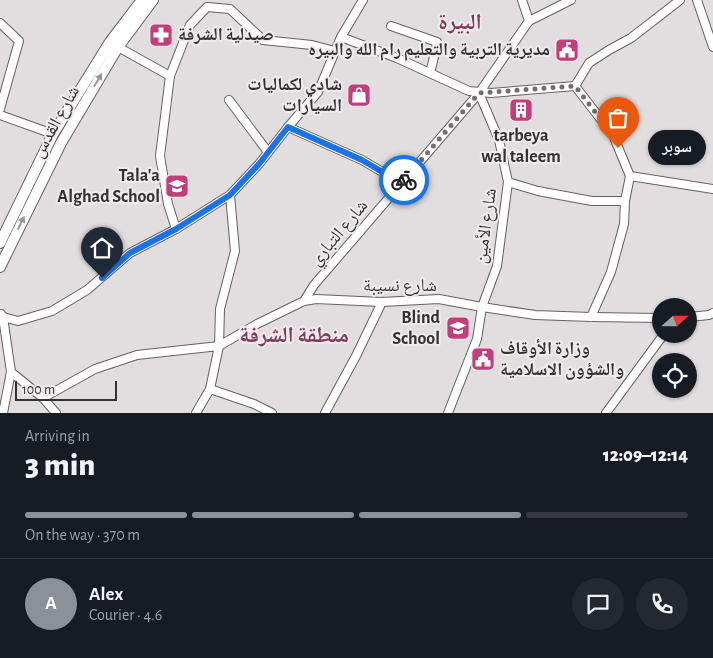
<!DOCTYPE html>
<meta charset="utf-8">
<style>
body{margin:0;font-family:"Alegreya Sans","Noto Naskh Arabic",sans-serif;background:#242831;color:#f1f3f6;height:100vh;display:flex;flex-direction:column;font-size:19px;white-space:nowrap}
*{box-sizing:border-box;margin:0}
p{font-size:16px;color:#9ea1a6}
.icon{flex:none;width:28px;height:28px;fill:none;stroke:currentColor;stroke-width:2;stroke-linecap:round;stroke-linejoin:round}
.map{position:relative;height:413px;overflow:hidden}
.sheet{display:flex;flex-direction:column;background:#171b24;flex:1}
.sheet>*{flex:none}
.needle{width:32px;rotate:69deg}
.buttons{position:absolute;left:652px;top:298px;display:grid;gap:10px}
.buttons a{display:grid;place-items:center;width:45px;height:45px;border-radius:50%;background:#171b24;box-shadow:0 1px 4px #0004;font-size:25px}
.scale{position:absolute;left:15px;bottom:12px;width:102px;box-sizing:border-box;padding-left:5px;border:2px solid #333232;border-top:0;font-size:14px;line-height:18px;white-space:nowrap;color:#333232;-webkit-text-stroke:4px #efebec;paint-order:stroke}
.pin{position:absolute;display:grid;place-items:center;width:42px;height:42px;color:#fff;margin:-51px -21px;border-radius:50% 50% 50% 0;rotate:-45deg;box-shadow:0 0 5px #0007}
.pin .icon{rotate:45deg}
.courier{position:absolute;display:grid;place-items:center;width:50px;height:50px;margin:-25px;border:4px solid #1a73e8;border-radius:50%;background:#fff;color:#222;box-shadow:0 1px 6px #0007}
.bubble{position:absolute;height:35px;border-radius:18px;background:#171b24;box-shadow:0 1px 4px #0004;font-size:16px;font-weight:800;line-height:35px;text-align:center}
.headline em{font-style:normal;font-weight:800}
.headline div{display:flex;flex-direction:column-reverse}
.headline{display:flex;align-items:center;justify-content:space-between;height:85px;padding:0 25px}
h1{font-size:32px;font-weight:800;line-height:38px}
.bar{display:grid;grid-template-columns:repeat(4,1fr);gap:8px 5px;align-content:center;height:60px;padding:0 25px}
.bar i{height:6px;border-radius:4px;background:#363941}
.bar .current{background:#8c9099}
.bar p{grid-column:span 4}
.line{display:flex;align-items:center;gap:12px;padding:0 25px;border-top:1px solid #363941}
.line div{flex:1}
.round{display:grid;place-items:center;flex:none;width:52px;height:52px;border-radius:26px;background:#242831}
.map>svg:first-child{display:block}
</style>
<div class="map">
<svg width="713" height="413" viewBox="0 0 713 413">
<rect width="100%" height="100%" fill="#e2dedf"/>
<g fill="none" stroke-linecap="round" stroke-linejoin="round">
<g stroke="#656162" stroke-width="10">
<g id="minor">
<path d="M 522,0 L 529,21"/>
<path d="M 697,0 L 713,47"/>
<path d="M 0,23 L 19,41 L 0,109"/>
<path d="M 391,26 L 437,42 L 436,49 L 430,73"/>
<path d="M 341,37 L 397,58 L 469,91 L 491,93 L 575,86 L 613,135 L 630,176 L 625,201 L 624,224 L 611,272 L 591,317"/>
<path d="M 118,47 L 170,76"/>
<path d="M 575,86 L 589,63 L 609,50 L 631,38 L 680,0"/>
<path d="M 229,100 L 268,152"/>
<path d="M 0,115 L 53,134"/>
<path d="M 288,127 L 362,160 L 401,183"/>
<path d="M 630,176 L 713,189"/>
<path d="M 508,182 L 538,191 L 592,201 L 625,201"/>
<path d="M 176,229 L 168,204 L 160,156 L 170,76 L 190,25 L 207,7 L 230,9 L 263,40 L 312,45 L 335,51"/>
<path d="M 304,301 L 314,285 L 479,93 L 529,21 L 571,0"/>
<path d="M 1,314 L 3,317 L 11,372 L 3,413"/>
<path d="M 0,316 L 18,321 L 52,311 L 87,290 L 130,253 L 176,229 L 230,195 L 259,164 L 288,127 L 318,92 L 341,37 L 363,0"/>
<path d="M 689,317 L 709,315 L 713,313"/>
<path d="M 219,346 L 257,324 L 304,301 L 316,299 L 382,302 L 439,299 L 482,307 L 535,315 L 591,317 L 661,318"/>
<path d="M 219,346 L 220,309 L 235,251 L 230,195"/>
<path d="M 11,372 L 43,398 L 56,413"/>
<path d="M 43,398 L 95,369 L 137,355 L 219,346 L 210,389 L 254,404 L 272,413"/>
<path d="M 196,413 L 210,389"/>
<path d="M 325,413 L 356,356 L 382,302"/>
<path d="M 448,413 L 477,339 L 482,307 L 497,266 L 508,182 L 499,140 L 479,93"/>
<path d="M 606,413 L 664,334"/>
</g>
</g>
<g stroke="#656162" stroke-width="12">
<g id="major">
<path d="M 0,243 L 53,134 L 110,42 L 142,0"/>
<path d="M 0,267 L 61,143 L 118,47 L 153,0"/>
</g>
</g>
<use href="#minor" stroke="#fff" stroke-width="8"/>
<use href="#major" stroke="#fff" stroke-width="10"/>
</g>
<defs><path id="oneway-solid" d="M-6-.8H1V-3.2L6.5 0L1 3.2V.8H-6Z" transform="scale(1.25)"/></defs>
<g fill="#999898">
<use href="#oneway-solid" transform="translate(98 80) rotate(-59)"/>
<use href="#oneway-solid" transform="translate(21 223) rotate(-64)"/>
</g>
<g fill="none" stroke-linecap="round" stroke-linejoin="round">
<path stroke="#706e6f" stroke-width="5" stroke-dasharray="0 9" d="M 404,180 L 479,93 L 575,86 L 613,135 L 618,148"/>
<path stroke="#1a73e8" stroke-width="6" d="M 102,278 L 130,253 L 176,229 L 230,195 L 259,164 L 288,127 L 362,160 L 401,183 L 404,180"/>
</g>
<defs>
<g id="pharmacy-square" transform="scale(1.25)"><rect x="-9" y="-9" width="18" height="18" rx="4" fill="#c43c79" stroke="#efebec"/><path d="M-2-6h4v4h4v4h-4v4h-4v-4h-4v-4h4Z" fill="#fff"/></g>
<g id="civic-square" transform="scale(1.25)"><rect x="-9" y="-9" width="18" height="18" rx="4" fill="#c43c79" stroke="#efebec"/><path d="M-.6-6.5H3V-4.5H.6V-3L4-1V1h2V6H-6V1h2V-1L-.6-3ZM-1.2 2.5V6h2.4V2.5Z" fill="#fff"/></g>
<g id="shop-square" transform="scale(1.25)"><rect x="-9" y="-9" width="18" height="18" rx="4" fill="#c43c79" stroke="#efebec"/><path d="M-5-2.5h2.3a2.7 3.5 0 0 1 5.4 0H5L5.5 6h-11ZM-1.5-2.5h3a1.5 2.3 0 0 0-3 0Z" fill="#fff"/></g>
<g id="building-square" transform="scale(1.25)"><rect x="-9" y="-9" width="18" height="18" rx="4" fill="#c43c79" stroke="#efebec"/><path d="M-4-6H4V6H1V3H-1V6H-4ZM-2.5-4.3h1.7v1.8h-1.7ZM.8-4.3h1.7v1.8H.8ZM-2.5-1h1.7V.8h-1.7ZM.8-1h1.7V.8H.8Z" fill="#fff"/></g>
<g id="school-square" transform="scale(1.25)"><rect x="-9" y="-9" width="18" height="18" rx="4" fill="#c43c79" stroke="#efebec"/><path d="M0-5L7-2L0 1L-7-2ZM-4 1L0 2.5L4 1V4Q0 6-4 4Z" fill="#fff"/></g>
</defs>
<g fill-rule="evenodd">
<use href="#pharmacy-square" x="161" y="35"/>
<use href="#civic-square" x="567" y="50"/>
<use href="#shop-square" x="359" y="95"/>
<use href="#building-square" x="521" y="110"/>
<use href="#school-square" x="177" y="186"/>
<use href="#school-square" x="458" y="328"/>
<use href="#civic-square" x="483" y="359"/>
</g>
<g text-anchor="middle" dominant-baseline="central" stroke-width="4" stroke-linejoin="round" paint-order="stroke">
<g font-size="18" font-weight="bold" fill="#333232" stroke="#efebec" text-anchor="end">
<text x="178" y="35" text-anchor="start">صيدلية الشرفة</text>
<text x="550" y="50">مديرية التربية والتعليم رام الله والبيره</text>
<text x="342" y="85">شادي لكماليات<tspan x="342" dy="21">السيارات</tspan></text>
<text x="521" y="136" text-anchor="middle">tarbeya<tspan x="521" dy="21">wal taleem</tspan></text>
<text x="160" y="176">Tala'a<tspan x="160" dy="21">Alghad School</tspan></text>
<text x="440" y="318">Blind<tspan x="440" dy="21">School</tspan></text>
<text x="500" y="349" text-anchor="start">وزارة الأوقاف<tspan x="500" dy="21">والشؤون الاسلامية</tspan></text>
</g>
<g font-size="18" fill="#333232" stroke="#efebec">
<text transform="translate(56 122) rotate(-61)">شارع القدس</text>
<text transform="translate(486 226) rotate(-82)">شارع الأمين</text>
<text transform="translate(339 233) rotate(-50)">شارع التباري</text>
<text x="400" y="286">شارع نسيبة</text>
</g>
<g font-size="22" font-weight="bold" fill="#803b56" stroke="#efebec">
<text x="460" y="22">البيرة</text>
<text x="294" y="335">منطقة الشرفة</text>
</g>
</g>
</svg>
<div class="buttons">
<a><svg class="needle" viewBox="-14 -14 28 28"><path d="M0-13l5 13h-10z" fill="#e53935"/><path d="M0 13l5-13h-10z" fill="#9ea1a6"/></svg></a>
<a><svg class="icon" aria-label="locate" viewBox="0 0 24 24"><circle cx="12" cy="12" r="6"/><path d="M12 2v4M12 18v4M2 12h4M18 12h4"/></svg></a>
</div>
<div class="scale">100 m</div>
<div class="pin" style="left:618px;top:148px;background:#ea580c"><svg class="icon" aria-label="bag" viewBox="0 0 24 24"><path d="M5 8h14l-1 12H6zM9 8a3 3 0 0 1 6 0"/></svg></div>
<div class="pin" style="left:102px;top:278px;background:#1f2937"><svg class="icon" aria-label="home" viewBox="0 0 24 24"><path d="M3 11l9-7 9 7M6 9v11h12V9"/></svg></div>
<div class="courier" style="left:404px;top:180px"><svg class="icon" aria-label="bike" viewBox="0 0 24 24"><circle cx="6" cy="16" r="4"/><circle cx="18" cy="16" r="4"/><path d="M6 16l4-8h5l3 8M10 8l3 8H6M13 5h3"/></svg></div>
<div class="bubble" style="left:648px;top:130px;width:58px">سوبر</div>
</div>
<section class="sheet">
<div class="headline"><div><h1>3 min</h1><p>Arriving in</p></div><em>12:09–12:14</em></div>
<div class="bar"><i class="current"></i><i class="current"></i><i class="current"></i><i></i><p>On the way · 370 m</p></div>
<div class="line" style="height:90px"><b class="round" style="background:#8c9099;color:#fff">A</b><div><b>Alex</b><p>Courier · 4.6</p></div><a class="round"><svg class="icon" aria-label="chat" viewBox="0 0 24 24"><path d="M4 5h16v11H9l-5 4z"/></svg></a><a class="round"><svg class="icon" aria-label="phone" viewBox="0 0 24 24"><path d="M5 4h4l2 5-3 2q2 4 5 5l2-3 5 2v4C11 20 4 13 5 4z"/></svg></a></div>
</section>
